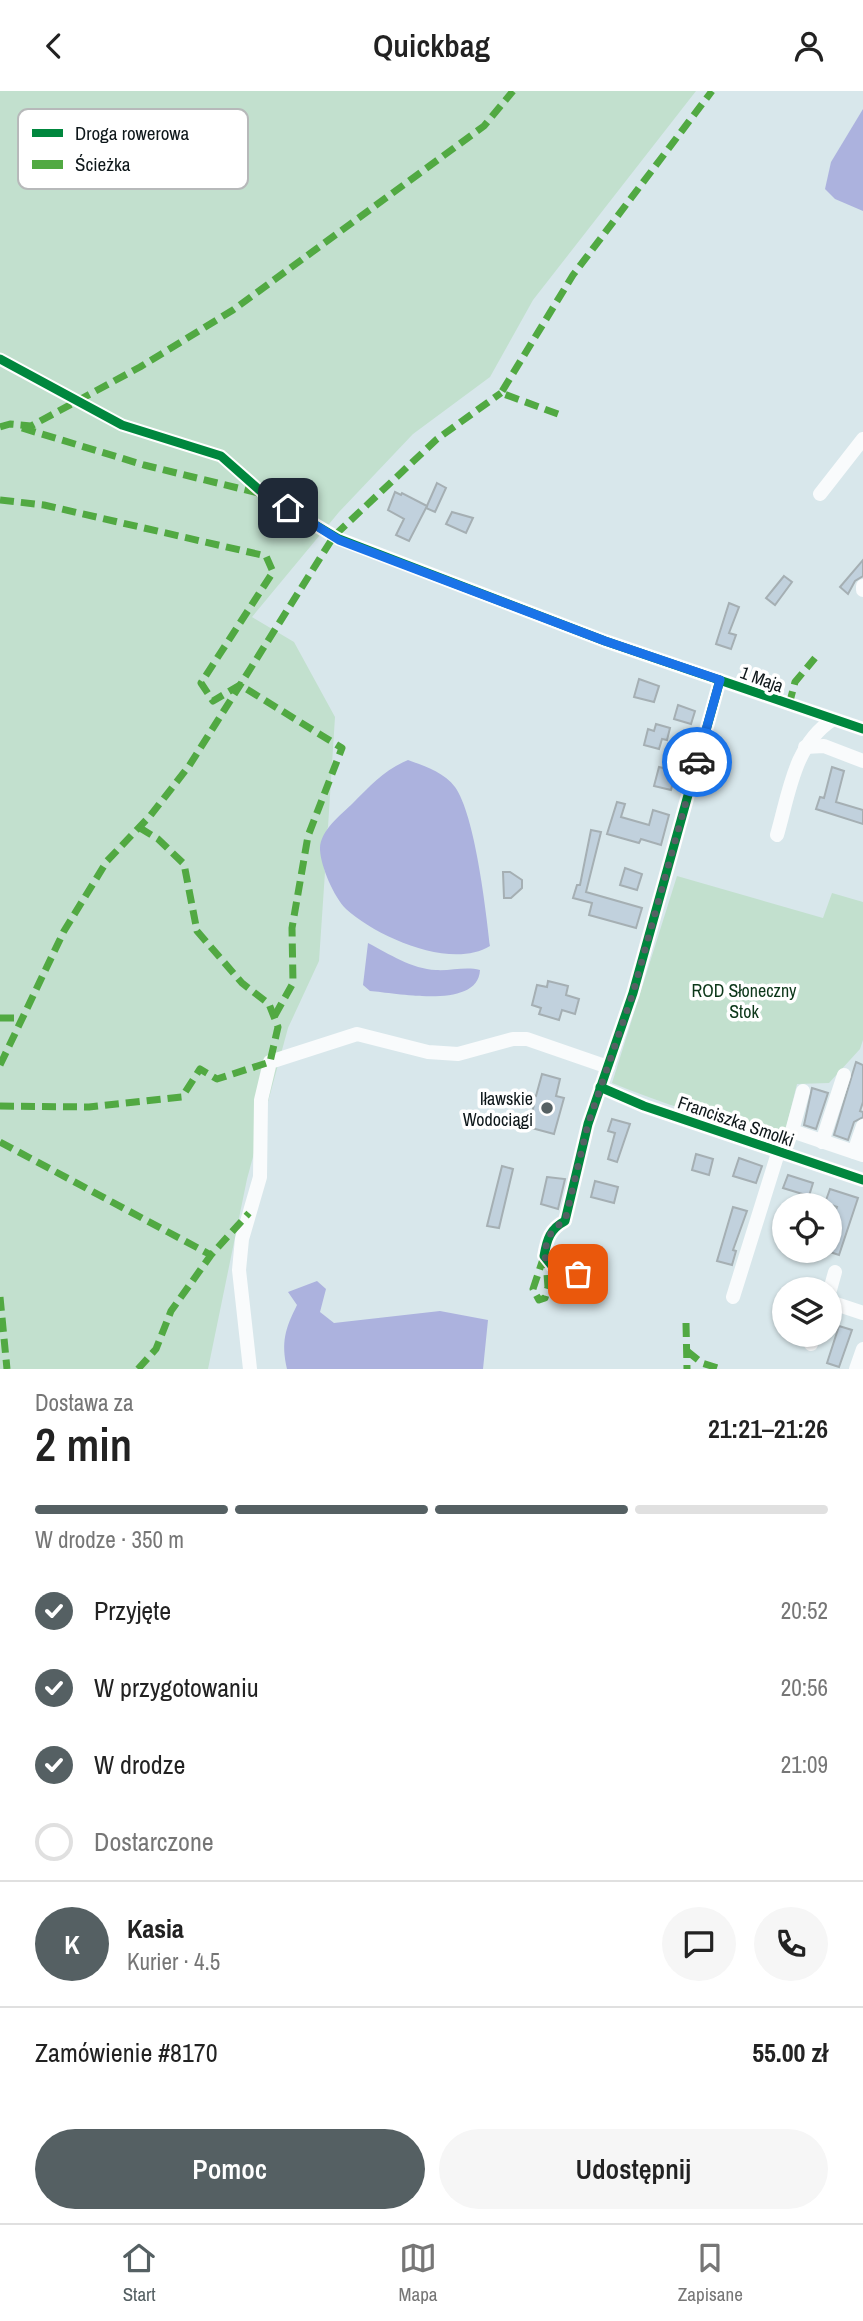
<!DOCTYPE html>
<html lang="pl">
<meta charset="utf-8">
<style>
body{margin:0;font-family:"Archivo Narrow",sans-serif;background:#f6f6f6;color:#222;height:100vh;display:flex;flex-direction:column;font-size:26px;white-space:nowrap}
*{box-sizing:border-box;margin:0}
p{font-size:23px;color:#767676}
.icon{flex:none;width:38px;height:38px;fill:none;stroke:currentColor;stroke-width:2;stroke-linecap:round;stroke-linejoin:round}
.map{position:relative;height:1278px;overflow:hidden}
.side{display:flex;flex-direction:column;background:#fff;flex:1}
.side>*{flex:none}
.fabs{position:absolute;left:772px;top:1102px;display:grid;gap:14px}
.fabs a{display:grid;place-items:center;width:70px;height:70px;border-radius:50%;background:#fff;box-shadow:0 2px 5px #0004;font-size:35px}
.pin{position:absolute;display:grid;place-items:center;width:60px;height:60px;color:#fff;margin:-30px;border-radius:14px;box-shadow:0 4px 10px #0006}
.courier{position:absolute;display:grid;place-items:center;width:70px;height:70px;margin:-35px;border:5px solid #1a73e8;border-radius:50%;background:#fff;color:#222;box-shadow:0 2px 9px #0007}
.head em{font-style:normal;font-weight:600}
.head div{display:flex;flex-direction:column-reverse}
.head{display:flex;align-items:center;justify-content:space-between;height:119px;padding:0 35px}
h1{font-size:46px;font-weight:600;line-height:52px}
.bar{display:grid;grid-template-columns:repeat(4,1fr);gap:10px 7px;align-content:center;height:84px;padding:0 35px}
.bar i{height:9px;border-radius:5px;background:#e0e0e0}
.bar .active{background:#556063}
.bar p{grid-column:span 4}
.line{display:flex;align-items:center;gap:18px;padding:0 35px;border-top:2px solid #e0e0e0}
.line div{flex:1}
.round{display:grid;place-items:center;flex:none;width:74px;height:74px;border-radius:37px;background:#f6f6f6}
ol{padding:0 35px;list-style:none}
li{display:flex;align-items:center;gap:21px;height:77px}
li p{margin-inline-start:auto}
li .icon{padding:7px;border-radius:50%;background:#556063;color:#fff;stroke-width:4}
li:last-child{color:#767676}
li i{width:38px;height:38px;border:4px solid #e0e0e0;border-radius:50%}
.button{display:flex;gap:14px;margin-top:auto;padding:14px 35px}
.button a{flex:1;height:80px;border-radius:42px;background:#556063;color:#fff;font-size:28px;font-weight:600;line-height:80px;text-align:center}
.button a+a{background:#f6f6f6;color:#222}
header{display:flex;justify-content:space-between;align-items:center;height:91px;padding:0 35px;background:#fff;font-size:32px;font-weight:600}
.tabs{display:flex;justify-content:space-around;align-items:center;height:98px;border-top:2px solid #e0e0e0;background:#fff;font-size:19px;color:#767676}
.tabs a{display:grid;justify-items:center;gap:4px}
.tabs .active{color:#556063}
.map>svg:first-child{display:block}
</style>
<header><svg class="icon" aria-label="back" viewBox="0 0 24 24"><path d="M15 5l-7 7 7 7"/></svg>Quickbag<svg class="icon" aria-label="person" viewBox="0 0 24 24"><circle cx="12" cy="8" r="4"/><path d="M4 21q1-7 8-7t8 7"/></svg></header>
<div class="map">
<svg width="863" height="1278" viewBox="0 0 863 1278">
<rect width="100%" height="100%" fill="#d8e7eb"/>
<g fill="#c2e0ce">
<path d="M 0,0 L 696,0 L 533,209 L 490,286 L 413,343 L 339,421 L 252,526 L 294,551 L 335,626 L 328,736 L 320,757 L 325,781 L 319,870 L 288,937 L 247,1088 L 208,1278 L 0,1278 Z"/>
<path d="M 677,785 L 823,827 L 832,802 L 863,811 L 863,949 L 860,958 L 829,992 L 797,993 L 784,1045 C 724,1033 669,1015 612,992 Z"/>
</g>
<g fill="#acb2de">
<path d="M 863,18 L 863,120 L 835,108 L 825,98 L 831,71 Z"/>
<path d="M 408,669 C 424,675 444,681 455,696 C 475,724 486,819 490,855 C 451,879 377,846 346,818 C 334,806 321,776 320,759 C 319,740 341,724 353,712 C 371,694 384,679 408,669 Z"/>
<path d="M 368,852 C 389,863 412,878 436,879 C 451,880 466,875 480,879 C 478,919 397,902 370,900 L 363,894 Z"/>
<path d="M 317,1190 L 326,1198 L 320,1221 L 334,1232 L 440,1220 L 488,1229 L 483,1278 L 287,1278 C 281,1251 285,1238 297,1214 L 288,1201 Z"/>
</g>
<g fill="#c1d1dd" stroke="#a5afb3" stroke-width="2">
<path d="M 437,392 L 446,397 L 435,421 L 426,417 Z"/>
<path d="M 395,401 L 401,404 L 402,402 L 427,415 L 409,450 L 396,444 L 404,428 L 388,419 Z"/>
<path d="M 452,421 L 473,427 L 466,442 L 446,433 Z"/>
<path d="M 863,469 L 863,485 L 855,490 L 848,503 L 840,496 Z"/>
<path d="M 784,485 L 792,491 L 775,514 L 766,507 Z"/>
<path d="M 729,512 L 739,516 L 729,542 L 736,544 L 731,558 L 716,553 Z"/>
<path d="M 639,588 L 659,595 L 654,611 L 634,606 Z"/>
<path d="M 678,614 L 695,620 L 691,633 L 674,628 Z"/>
<path d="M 656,633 L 670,637 L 667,649 L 662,648 L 659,658 L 644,654 L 648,638 L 654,640 Z"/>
<path d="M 659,676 L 676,680 L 671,699 L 654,695 Z"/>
<path d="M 832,676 L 844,680 L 836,711 L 863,719 L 863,733 L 816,718 L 820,706 L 824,707 Z"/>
<path d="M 617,711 L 625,713 L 621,726 L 649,734 L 653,719 L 669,724 L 661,754 L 641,748 L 639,752 L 607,743 Z"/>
<path d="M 591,739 L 601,741 L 586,801 L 642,817 L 636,837 L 589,824 L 592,812 L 573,807 L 577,794 L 580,794 Z"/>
<path d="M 625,777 L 642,783 L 637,799 L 620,794 Z"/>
<path d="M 503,781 L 510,781 L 522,789 L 522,797 L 511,807 L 504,807 Z"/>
<path d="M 548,890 L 568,895 L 566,904 L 579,908 L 575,923 L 562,919 L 559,929 L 539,923 L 541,917 L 532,914 L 537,894 L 547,896 Z"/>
<path d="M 856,971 L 863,974 L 863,1011 L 860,1020 L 863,1021 L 863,1026 L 854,1031 L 848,1049 L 834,1044 Z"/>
<path d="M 542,983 L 560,988 L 556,1005 L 564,1007 L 554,1043 L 528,1036 L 534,1014 L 521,1010 L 523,1001 L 536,1005 Z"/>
<path d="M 812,997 L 828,1002 L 816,1038 L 804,1034 Z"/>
<path d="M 612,1028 L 630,1033 L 617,1071 L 608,1068 L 615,1042 L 608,1040 Z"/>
<path d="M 696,1063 L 713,1068 L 709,1084 L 692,1079 Z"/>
<path d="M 739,1067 L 762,1075 L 756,1092 L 733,1085 Z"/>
<path d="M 502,1075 L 513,1078 L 499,1137 L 487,1135 Z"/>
<path d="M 788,1084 L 813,1092 L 809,1105 L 783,1097 Z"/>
<path d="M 547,1086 L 565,1088 L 558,1118 L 541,1113 Z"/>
<path d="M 595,1090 L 618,1096 L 614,1112 L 591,1106 Z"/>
<path d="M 830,1098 L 858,1107 L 839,1164 L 830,1161 L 835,1134 L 831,1133 L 837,1116 L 825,1112 Z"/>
<path d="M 733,1116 L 747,1120 L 733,1159 L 736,1160 L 732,1174 L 717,1170 Z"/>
<path d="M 839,1235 L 852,1239 L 839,1276 L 827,1272 Z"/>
</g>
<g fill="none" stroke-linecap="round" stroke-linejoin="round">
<g stroke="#f9fbfc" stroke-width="14">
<path d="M 820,403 L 863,348"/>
<path d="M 265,404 L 339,448 L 605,550 L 863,638"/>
<path d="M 863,495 L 863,499"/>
<path d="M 805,656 L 824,655 L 863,670"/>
<path d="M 777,744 C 789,703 794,654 832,629"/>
<path d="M 600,996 L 644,1015 L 863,1089"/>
<path d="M 803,1000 L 792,1040 L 863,1064"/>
<path d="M 822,1051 L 844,984"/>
<path d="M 854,1061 L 863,1035"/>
<path d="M 578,1183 L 552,1175 L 544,1165 C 547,1148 550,1138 565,1130 L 588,1033 L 633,902 L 720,589"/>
<path d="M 830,1199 L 835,1181"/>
<path d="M 733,1206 L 778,1062"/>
<path d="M 830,1211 L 863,1222"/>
<path d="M 811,1253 L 814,1244"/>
<path d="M 250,1278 L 239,1179 L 242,1148 L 260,1086 L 261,1009 L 270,971 L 357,943 L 428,961 L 458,963 L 513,948 L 527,948 L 608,976"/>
<path d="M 856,1278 L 863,1258"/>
</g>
<g stroke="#51a942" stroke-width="7" stroke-dasharray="14 7" stroke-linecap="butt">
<path d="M 558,323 L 501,302 L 573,184 L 712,0"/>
<path d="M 0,336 L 10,333 L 31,335 L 140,276 L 233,219 L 484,35 L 513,0"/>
<path d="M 22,337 L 144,374 L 258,402"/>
<path d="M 0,409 L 44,414 L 266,465 L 273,481 L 201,592 L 213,610 L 240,594 L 342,657 L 308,745 L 292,837 L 293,892 L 274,926"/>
<path d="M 789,614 L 795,591 L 815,567"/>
<path d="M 0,927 L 21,927"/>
<path d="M 0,974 L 64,840 L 107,770 L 150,725 L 189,675 L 334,445 L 437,348 L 501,302"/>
<path d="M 0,1015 L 89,1016 L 182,1006 L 200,978 L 217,988 L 270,971 L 278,936 L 269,913 L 242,892 L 197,840 L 184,773 L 158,748 L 140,737"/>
<path d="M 0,1051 L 211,1164"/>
<path d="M 544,1165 L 533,1198 L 539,1209 L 545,1207 L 548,1196 L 546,1170"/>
<path d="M 0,1206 L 7,1278"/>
<path d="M 686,1232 L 687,1278"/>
<path d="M 687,1260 L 702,1272 L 721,1278"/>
<path d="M 138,1278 L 156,1258 L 171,1220 L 211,1164 L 249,1122"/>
</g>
<g stroke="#fff" stroke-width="13">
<g id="cycleway">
<path d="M 0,268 L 122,334 L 221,365 L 265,404 L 339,448 L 605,550 L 863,638"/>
<path d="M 600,996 L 644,1015 L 863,1089"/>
<path d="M 578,1183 L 552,1175 L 544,1165 C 547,1148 550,1138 565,1130 L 588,1033 L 633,902 L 720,589"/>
</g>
</g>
<use href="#cycleway" stroke="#00873e" stroke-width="9"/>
</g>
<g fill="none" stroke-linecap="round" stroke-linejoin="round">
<path stroke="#556063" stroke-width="7" stroke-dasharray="0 12.6" d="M 578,1183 L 552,1175 L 544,1165 C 547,1148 550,1138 565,1130 L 588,1033 L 633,902 L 697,671"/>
<path stroke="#1a73e8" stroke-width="9" d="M 288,417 L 339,449 L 605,550 L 720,589 L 697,671"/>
</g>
<circle fill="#556063" stroke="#fff" stroke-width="2.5" cx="547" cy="1017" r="7"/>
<g text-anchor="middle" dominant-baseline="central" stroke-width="7" stroke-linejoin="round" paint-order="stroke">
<g font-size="18" fill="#0e171a" stroke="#fff">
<text transform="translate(762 588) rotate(20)">1 Maja</text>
<text transform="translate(736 1030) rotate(19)">Franciszka Smolki</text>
</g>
<g font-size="18" fill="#0c3719" stroke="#fff">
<text x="744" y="899">ROD Słoneczny<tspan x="744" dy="21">Stok</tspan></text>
</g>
<g font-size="18" fill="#0e171a" stroke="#fff" text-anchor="end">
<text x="533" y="1007">Iławskie<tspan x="533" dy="21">Wodociągi</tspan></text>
</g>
</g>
<rect x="18" y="18" width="230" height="80" rx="10" fill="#fff" stroke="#b7b9ba" stroke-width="2"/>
<rect x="32" y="38" width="31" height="8" fill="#00873e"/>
<rect x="32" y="69" width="31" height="9" fill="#51a942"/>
<g font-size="19" fill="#0e171a">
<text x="75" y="49">Droga rowerowa</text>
<text x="75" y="80">Ścieżka</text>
</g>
</svg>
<div class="fabs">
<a><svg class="icon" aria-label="locate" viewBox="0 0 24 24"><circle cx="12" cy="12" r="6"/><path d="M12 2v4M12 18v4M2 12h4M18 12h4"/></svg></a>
<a><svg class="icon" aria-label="layers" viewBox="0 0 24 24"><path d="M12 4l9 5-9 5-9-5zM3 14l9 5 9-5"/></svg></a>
</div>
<div class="pin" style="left:578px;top:1183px;background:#ea580c"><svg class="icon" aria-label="bag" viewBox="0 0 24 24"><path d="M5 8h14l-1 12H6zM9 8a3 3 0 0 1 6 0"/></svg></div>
<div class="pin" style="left:288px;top:417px;background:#1f2937"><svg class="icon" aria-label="home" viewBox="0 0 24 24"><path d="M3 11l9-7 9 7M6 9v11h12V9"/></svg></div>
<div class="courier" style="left:697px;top:671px"><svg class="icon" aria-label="car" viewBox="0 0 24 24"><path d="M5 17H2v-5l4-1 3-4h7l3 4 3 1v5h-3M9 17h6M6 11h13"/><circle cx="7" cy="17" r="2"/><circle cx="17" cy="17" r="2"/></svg></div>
</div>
<section class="side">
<div class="head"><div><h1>2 min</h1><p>Dostawa za</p></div><em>21:21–21:26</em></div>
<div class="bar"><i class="active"></i><i class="active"></i><i class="active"></i><i></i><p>W drodze · 350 m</p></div>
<ol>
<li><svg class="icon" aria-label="check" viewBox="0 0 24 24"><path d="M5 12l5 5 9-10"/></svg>Przyjęte<p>20:52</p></li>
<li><svg class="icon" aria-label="check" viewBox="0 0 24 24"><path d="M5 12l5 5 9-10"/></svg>W przygotowaniu<p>20:56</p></li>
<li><svg class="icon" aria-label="check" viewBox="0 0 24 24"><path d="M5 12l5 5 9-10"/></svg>W drodze<p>21:09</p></li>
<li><i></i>Dostarczone</li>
</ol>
<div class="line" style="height:126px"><b class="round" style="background:#556063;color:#fff">K</b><div><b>Kasia</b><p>Kurier · 4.5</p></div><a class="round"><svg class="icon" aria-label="chat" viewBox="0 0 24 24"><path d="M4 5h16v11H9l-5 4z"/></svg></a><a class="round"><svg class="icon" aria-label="phone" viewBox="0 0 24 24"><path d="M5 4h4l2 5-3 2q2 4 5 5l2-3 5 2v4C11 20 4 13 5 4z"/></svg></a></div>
<div class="line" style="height:91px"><div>Zamówienie #8170</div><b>55.00 zł</b></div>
<div class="button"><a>Pomoc</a><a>Udostępnij</a></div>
</section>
<nav class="tabs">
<a class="active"><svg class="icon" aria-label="home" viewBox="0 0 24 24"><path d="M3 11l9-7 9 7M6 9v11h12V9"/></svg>Start</a>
<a><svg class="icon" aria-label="map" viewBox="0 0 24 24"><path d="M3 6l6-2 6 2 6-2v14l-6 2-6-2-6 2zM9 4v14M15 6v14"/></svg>Mapa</a>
<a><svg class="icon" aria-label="saved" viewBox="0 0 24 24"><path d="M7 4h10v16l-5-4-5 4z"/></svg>Zapisane</a>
</nav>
